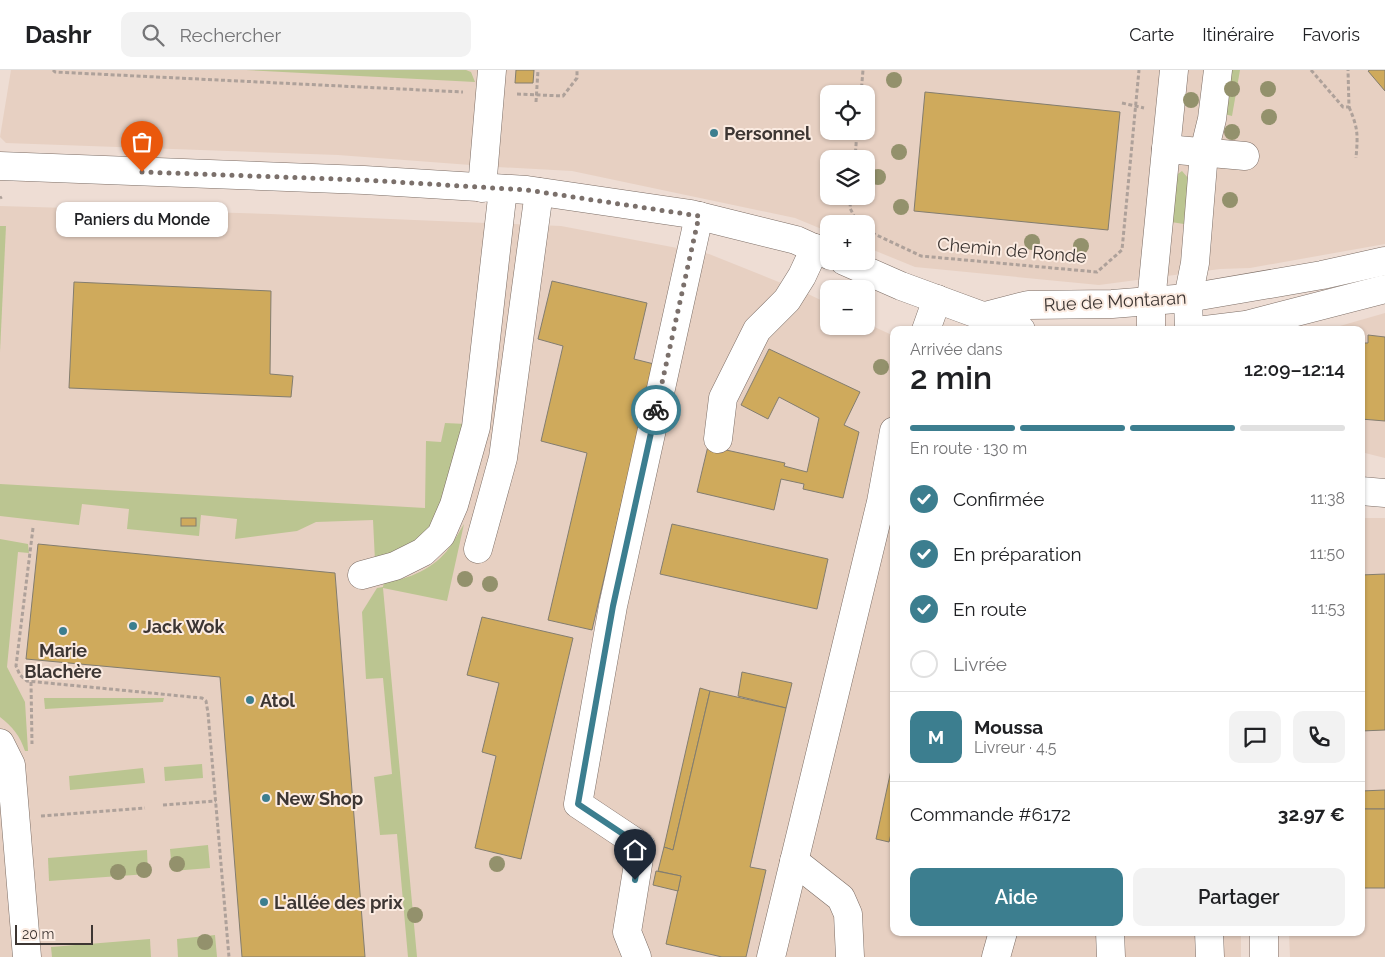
<!DOCTYPE html>
<html lang="fr">
<meta charset="utf-8">
<style>
body{margin:0;font-family:Raleway,sans-serif;background:#f2f2f2;color:#202124;height:100vh;display:flex;flex-direction:column;font-size:19px;white-space:nowrap}
*{box-sizing:border-box;margin:0}
p{font-size:16px;color:#757577}
.icon{flex:none;width:28px;height:28px;fill:none;stroke:currentColor;stroke-width:2;stroke-linecap:round;stroke-linejoin:round}
.map{position:relative;flex:1;overflow:hidden}
.side{position:absolute;left:890px;top:256px;width:475px;height:610px;display:flex;flex-direction:column;background:#fff;border-radius:10px;box-shadow:0 1px 4px #0004}
.side>*{flex:none}
.buttons{position:absolute;left:820px;top:15px;display:grid;gap:10px}
.buttons a{display:grid;place-items:center;width:55px;height:55px;border-radius:10px;background:#fff;box-shadow:0 1px 4px #0004;font-size:25px}
.scale{position:absolute;left:15px;bottom:12px;width:78px;box-sizing:border-box;padding-left:5px;border:2px solid #3d3633;border-top:0;font-size:14px;line-height:18px;white-space:nowrap;color:#3d3633;-webkit-text-stroke:4px #fbebe1;paint-order:stroke}
.pin{position:absolute;display:grid;place-items:center;width:42px;height:42px;color:#fff;margin:-51px -21px;border-radius:50% 50% 50% 0;rotate:-45deg;box-shadow:0 0 5px #0007}
.pin .icon{rotate:45deg}
.courier{position:absolute;display:grid;place-items:center;width:50px;height:50px;margin:-25px;border:4px solid #3c7e8f;border-radius:50%;background:#fff;color:#222;box-shadow:0 1px 6px #0007}
.bubble{position:absolute;height:35px;border-radius:10px;background:#fff;box-shadow:0 1px 4px #0004;font-size:16px;font-weight:600;line-height:35px;text-align:center}
.head em{font-style:normal;font-weight:600}
.head div{display:flex;flex-direction:column-reverse}
.head{display:flex;align-items:center;justify-content:space-between;height:85px;padding:0 20px}
h1{font-size:32px;font-weight:600;line-height:38px}
.bar{display:grid;grid-template-columns:repeat(4,1fr);gap:8px 5px;align-content:center;height:60px;padding:0 20px}
.bar i{height:6px;border-radius:4px;background:#e0e0e0}
.bar .on{background:#3c7e8f}
.bar p{grid-column:span 4}
.line{display:flex;align-items:center;gap:12px;padding:0 20px;border-top:1px solid #e0e0e0}
.line div{flex:1}
.round{display:grid;place-items:center;flex:none;width:52px;height:52px;border-radius:10px;background:#f2f2f2}
ol{padding:0 20px;list-style:none}
li{display:flex;align-items:center;gap:15px;height:55px}
li p{margin-inline-start:auto}
li .icon{padding:5px;border-radius:50%;background:#3c7e8f;color:#fff;stroke-width:4}
li:last-child{color:#757577}
li i{width:28px;height:28px;border:2px solid #e0e0e0;border-radius:50%}
.cta{display:flex;gap:10px;margin-top:auto;padding:10px 20px}
.cta a{flex:1;height:58px;border-radius:10px;background:#3c7e8f;color:#fff;font-size:20px;font-weight:600;line-height:58px;text-align:center}
.cta a+a{background:#f2f2f2;color:#202124}
header{display:flex;align-items:center;gap:30px;box-sizing:border-box;height:70px;padding:0 25px;background:#fff;border-bottom:1px solid #e0e0e0}
header strong{font-size:24px}
nav{display:flex;gap:28px;margin-inline-start:auto;font-size:18px}
.search{width:350px;height:45px;background:#f2f2f2;display:flex;align-items:center;gap:12px;box-sizing:border-box;padding:0 18px;border-radius:10px;color:#757577;font-size:19px}
.map>svg:first-child{display:block}
</style>
<header>
<strong>Dashr</strong>
<div class="search"><svg class="icon" aria-label="search" viewBox="0 0 24 24"><circle cx="10" cy="10" r="6"/><path d="M15 15l6 6"/></svg>Rechercher</div>
<nav><a>Carte</a><a>Itinéraire</a><a>Favoris</a></nav>
</header>
<div class="map">
<svg width="1385" height="887" viewBox="0 0 1385 887">
<rect width="100%" height="100%" fill="#eeddd4"/>
<g fill="#e7d0c2" fill-rule="evenodd">
<path d="M 11,0 L 1385,0 L 1385,174 L 1250,198 L 1220,199 L 1099,215 L 915,197 L 866,177 L 866,154 L 829,154 L 829,162 L 795,148 L 572,101 L 497,97 L 338,85 L 6,73 L 0,67 ZM 829,24 L 866,24 L 866,61 L 829,61 ZM 829,89 L 866,89 L 866,126 L 829,126 Z"/>
<path d="M 0,136 L 270,144 L 561,156 L 709,184 L 806,223 L 829,234 L 829,256 L 866,256 L 866,253 L 894,266 L 894,862 L 1241,863 L 1241,887 L 0,887 Z"/>
<path d="M 1385,243 L 1385,388 L 1361,382 L 1361,260 L 1326,260 Z"/>
<path d="M 1361,448 L 1385,448 L 1385,887 L 1290,887 L 1289,863 L 1361,862 Z"/>
</g>
<g fill="#bbc591">
<path d="M 246,0 L 466,0 L 471,2 L 475,12 Z"/>
<path d="M 1229,0 L 1240,0 L 1232,46 L 1224,44 Z"/>
<path d="M 1182,101 L 1188,108 L 1184,154 L 1171,152 L 1175,106 Z"/>
<path d="M 0,156 L 6,156 L 0,282 Z"/>
<path d="M 445,353 L 466,354 L 456,405 L 428,467 L 375,491 L 373,450 L 316,452 L 297,461 L 235,469 L 237,449 L 201,445 L 199,466 L 127,459 L 129,439 L 82,434 L 79,455 L 0,446 L 0,414 L 425,438 L 426,371 L 441,372 Z"/>
<path d="M 464,454 L 447,531 L 383,518 L 417,887 L 408,887 L 397,764 L 380,765 L 374,707 L 392,704 L 383,608 L 366,609 L 362,542 L 377,518 L 383,517 L 384,512 C 408,510 435,498 449,478 C 455,470 459,462 464,454 Z"/>
<path d="M 0,469 L 28,474 L 29,483 L 18,482 L 7,597 L 25,632 L 28,681 L 25,681 C 20,666 13,657 0,647 Z"/>
<path d="M 44,628 L 164,628 L 163,632 L 45,639 Z"/>
<path d="M 202,694 L 203,708 L 165,711 L 164,697 Z"/>
<path d="M 143,698 L 145,713 L 70,720 L 69,706 Z"/>
<path d="M 208,775 L 210,798 L 172,801 L 170,779 Z"/>
<path d="M 147,780 L 148,804 L 49,811 L 48,788 Z"/>
<path d="M 215,865 L 217,887 L 178,887 L 177,869 Z"/>
<path d="M 150,869 L 151,887 L 52,887 L 51,877 Z"/>
</g>
<g fill="#cfaa5c" stroke="#837d6f">
<path d="M 516,0 L 534,0 L 533,13 L 515,13 Z"/>
<path d="M 1370,0 L 1385,0 L 1385,21 L 1368,1 Z"/>
<path d="M 925,22 L 1120,42 L 1108,160 L 914,141 Z"/>
<path d="M 552,211 L 647,233 L 634,289 L 654,294 L 592,560 L 548,550 L 587,383 L 541,371 L 563,276 L 538,269 Z"/>
<path d="M 74,212 L 271,221 L 270,304 L 293,306 L 291,327 L 69,318 Z"/>
<path d="M 1368,265 L 1385,267 L 1385,351 L 1361,349 L 1361,273 L 1368,273 Z"/>
<path d="M 769,279 L 860,322 L 844,355 L 859,362 L 843,428 L 803,419 L 804,414 L 781,409 L 774,440 L 697,422 L 708,376 L 785,393 L 784,396 L 807,402 L 819,348 L 779,327 L 768,349 L 741,335 Z"/>
<rect x="181" y="448" width="15" height="8"/>
<path d="M 672,454 L 828,489 L 817,539 L 660,504 Z"/>
<path d="M 38,474 L 335,503 L 365,887 L 242,887 L 220,607 L 26,589 Z"/>
<path d="M 1385,504 L 1385,660 L 1361,661 L 1361,505 Z"/>
<path d="M 482,547 L 573,568 L 521,789 L 475,778 L 496,686 L 482,682 L 499,613 L 467,605 Z"/>
<path d="M 742,602 L 792,613 L 786,638 L 738,626 Z"/>
<path d="M 700,618 L 710,621 L 673,780 L 664,777 Z"/>
<path d="M 710,621 L 786,638 L 750,797 L 766,800 L 746,887 L 722,887 L 666,874 L 681,806 L 658,801 L 664,777 L 673,780 Z"/>
<path d="M 893,691 L 894,752 L 889,772 L 876,769 Z"/>
<path d="M 1385,720 L 1385,739 L 1361,739 L 1361,721 Z"/>
<rect x="1361" y="739" width="24" height="79"/>
<path d="M 656,801 L 681,806 L 678,821 L 653,815 Z"/>
</g>
<g fill="none" stroke-linecap="round" stroke-linejoin="round">
<g stroke="#7c6d65" stroke-width="29">
<g id="minor">
<path d="M 1166,79 L 1174,0"/>
<path d="M 0,96 L 364,110 L 527,120 L 691,144 L 796,170 L 829,185"/>
<path d="M 482,118 L 492,0"/>
<path d="M 844,191 L 901,216 L 1021,260"/>
<path d="M 985,246 L 1028,235 L 1112,234 L 1188,228 L 1322,205 L 1385,191"/>
<path d="M 926,260 L 937,229"/>
<path d="M 1151,260 L 1151,232 L 1166,79 L 1245,86"/>
<path d="M 1189,260 L 1188,228 L 1195,193 L 1204,82 L 1212,49 L 1218,0"/>
<path d="M 1205,260 L 1246,255 L 1385,219"/>
<path d="M 718,369 L 723,328 L 757,260 L 787,230 L 802,206 L 815,178"/>
<path d="M 1361,421 L 1385,423"/>
<path d="M 478,479 L 503,388 L 539,122"/>
<path d="M 362,505 L 395,496 L 423,482 L 441,465 L 454,435 L 476,357 L 503,119"/>
<path d="M 0,673 L 11,695 L 27,887"/>
<path d="M 794,791 L 841,828 L 848,844 L 850,887"/>
<path d="M 1110,862 L 1111,887"/>
<path d="M 1209,862 L 1210,887"/>
<path d="M 1264,862 L 1264,887"/>
<path d="M 637,887 L 627,862 L 641,776 L 578,734 L 613,536 L 699,146"/>
<path d="M 771,887 L 881,432 L 894,361"/>
<path d="M 996,887 L 1003,862"/>
</g>
</g>
<g stroke="#aea19a" stroke-width="3" stroke-dasharray="4 2.5" stroke-linecap="butt">
<path d="M 53,0 L 55,2 L 463,22"/>
<path d="M 1311,0 L 1343,37 L 1349,37 L 1348,0"/>
<path d="M 517,24 L 563,26 L 577,8 L 577,0"/>
<path d="M 861,24 L 863,0"/>
<path d="M 536,32 L 538,0"/>
<path d="M 1122,33 L 1144,38"/>
<path d="M 1349,37 C 1358,58 1358,64 1356,88"/>
<path d="M 855,89 L 857,61"/>
<path d="M 851,126 L 850,138 L 858,154"/>
<path d="M 0,128 L 2,127"/>
<path d="M 866,160 L 921,186 L 1097,202 L 1122,180 L 1139,0"/>
<path d="M 33,458 L 16,596 L 20,605 L 27,611 L 202,628 L 206,631 L 208,643 L 229,887"/>
<path d="M 31,612 L 32,674"/>
<path d="M 163,735 L 216,731"/>
<path d="M 41,746 L 145,738"/>
</g>
<use href="#minor" stroke="#fff" stroke-width="28"/>
</g>
<g fill="#93916c">
<circle cx="894" cy="10" r="8"/>
<circle cx="1232" cy="19" r="8"/>
<circle cx="1268" cy="19" r="8"/>
<circle cx="1191" cy="30" r="8"/>
<circle cx="1269" cy="47" r="8"/>
<circle cx="1232" cy="62" r="8"/>
<circle cx="899" cy="82" r="8"/>
<circle cx="878" cy="107" r="8"/>
<circle cx="1230" cy="130" r="8"/>
<circle cx="901" cy="137" r="8"/>
<circle cx="1032" cy="172" r="8"/>
<circle cx="1081" cy="176" r="8"/>
<circle cx="881" cy="297" r="8"/>
<circle cx="465" cy="509" r="8"/>
<circle cx="490" cy="514" r="8"/>
<circle cx="177" cy="794" r="8"/>
<circle cx="497" cy="794" r="8"/>
<circle cx="144" cy="800" r="8"/>
<circle cx="118" cy="802" r="8"/>
<circle cx="415" cy="845" r="8"/>
<circle cx="205" cy="872" r="8"/>
</g>
<g fill="none" stroke-linecap="round" stroke-linejoin="round">
<path stroke="#7b706b" stroke-width="5" stroke-dasharray="0 9" d="M 142,102 L 364,110 L 527,120 L 699,146 L 656,340"/>
<path stroke="#3c7e8f" stroke-width="6" d="M 635,810 L 641,776 L 578,734 L 613,536 L 656,340"/>
</g>
<g fill="#3c7e8f" stroke="#fbebe1" stroke-width="2">
<circle cx="714" cy="63" r="5"/>
<circle cx="133" cy="556" r="5"/>
<circle cx="63" cy="561" r="5"/>
<circle cx="250" cy="630" r="5"/>
<circle cx="266" cy="728" r="5"/>
<circle cx="264" cy="832" r="5"/>
</g>
<g text-anchor="middle" dominant-baseline="central" stroke-width="4" stroke-linejoin="round" paint-order="stroke">
<g font-size="18" font-weight="bold" fill="#3d3633" stroke="#fbebe1" text-anchor="start">
<text x="724" y="63">Personnel</text>
<text x="143" y="556">Jack Wok</text>
<text x="63" y="580" text-anchor="middle">Marie<tspan x="63" dy="21">Blachère</tspan></text>
<text x="260" y="630">Atol</text>
<text x="276" y="728">New Shop</text>
<text x="274" y="832">L'allée des prix</text>
</g>
<g font-size="18" fill="#3d3633" stroke="#fbebe1">
<text transform="translate(1012 180) rotate(5)">Chemin de Ronde</text>
<text transform="translate(1115 231) rotate(-3)">Rue de Montaran</text>
</g>
</g>
</svg>
<div class="buttons">
<a><svg class="icon" aria-label="locate" viewBox="0 0 24 24"><circle cx="12" cy="12" r="6"/><path d="M12 2v4M12 18v4M2 12h4M18 12h4"/></svg></a>
<a><svg class="icon" aria-label="layers" viewBox="0 0 24 24"><path d="M12 4l9 5-9 5-9-5zM3 14l9 5 9-5"/></svg></a>
<a>+</a>
<a>−</a>
</div>
<div class="scale">20 m</div>
<div class="pin" style="left:142px;top:102px;background:#ea580c"><svg class="icon" aria-label="bag" viewBox="0 0 24 24"><path d="M5 8h14l-1 12H6zM9 8a3 3 0 0 1 6 0"/></svg></div>
<div class="pin" style="left:635px;top:810px;background:#1f2937"><svg class="icon" aria-label="home" viewBox="0 0 24 24"><path d="M3 11l9-7 9 7M6 9v11h12V9"/></svg></div>
<div class="courier" style="left:656px;top:340px"><svg class="icon" aria-label="bike" viewBox="0 0 24 24"><circle cx="6" cy="16" r="4"/><circle cx="18" cy="16" r="4"/><path d="M6 16l4-8h5l3 8M10 8l3 8H6M13 5h3"/></svg></div>
<div class="bubble" style="left:56px;top:132px;width:172px">Paniers du Monde</div>
<section class="side">
<div class="head"><div><h1>2 min</h1><p>Arrivée dans</p></div><em>12:09–12:14</em></div>
<div class="bar"><i class="on"></i><i class="on"></i><i class="on"></i><i></i><p>En route · 130 m</p></div>
<ol>
<li><svg class="icon" aria-label="check" viewBox="0 0 24 24"><path d="M5 12l5 5 9-10"/></svg>Confirmée<p>11:38</p></li>
<li><svg class="icon" aria-label="check" viewBox="0 0 24 24"><path d="M5 12l5 5 9-10"/></svg>En préparation<p>11:50</p></li>
<li><svg class="icon" aria-label="check" viewBox="0 0 24 24"><path d="M5 12l5 5 9-10"/></svg>En route<p>11:53</p></li>
<li><i></i>Livrée</li>
</ol>
<div class="line" style="height:90px"><b class="round" style="background:#3c7e8f;color:#fff">M</b><div><b>Moussa</b><p>Livreur · 4.5</p></div><a class="round"><svg class="icon" aria-label="chat" viewBox="0 0 24 24"><path d="M4 5h16v11H9l-5 4z"/></svg></a><a class="round"><svg class="icon" aria-label="phone" viewBox="0 0 24 24"><path d="M5 4h4l2 5-3 2q2 4 5 5l2-3 5 2v4C11 20 4 13 5 4z"/></svg></a></div>
<div class="line" style="height:65px"><div>Commande #6172</div><b>32.97 €</b></div>
<div class="cta"><a>Aide</a><a>Partager</a></div>
</section>
</div>
